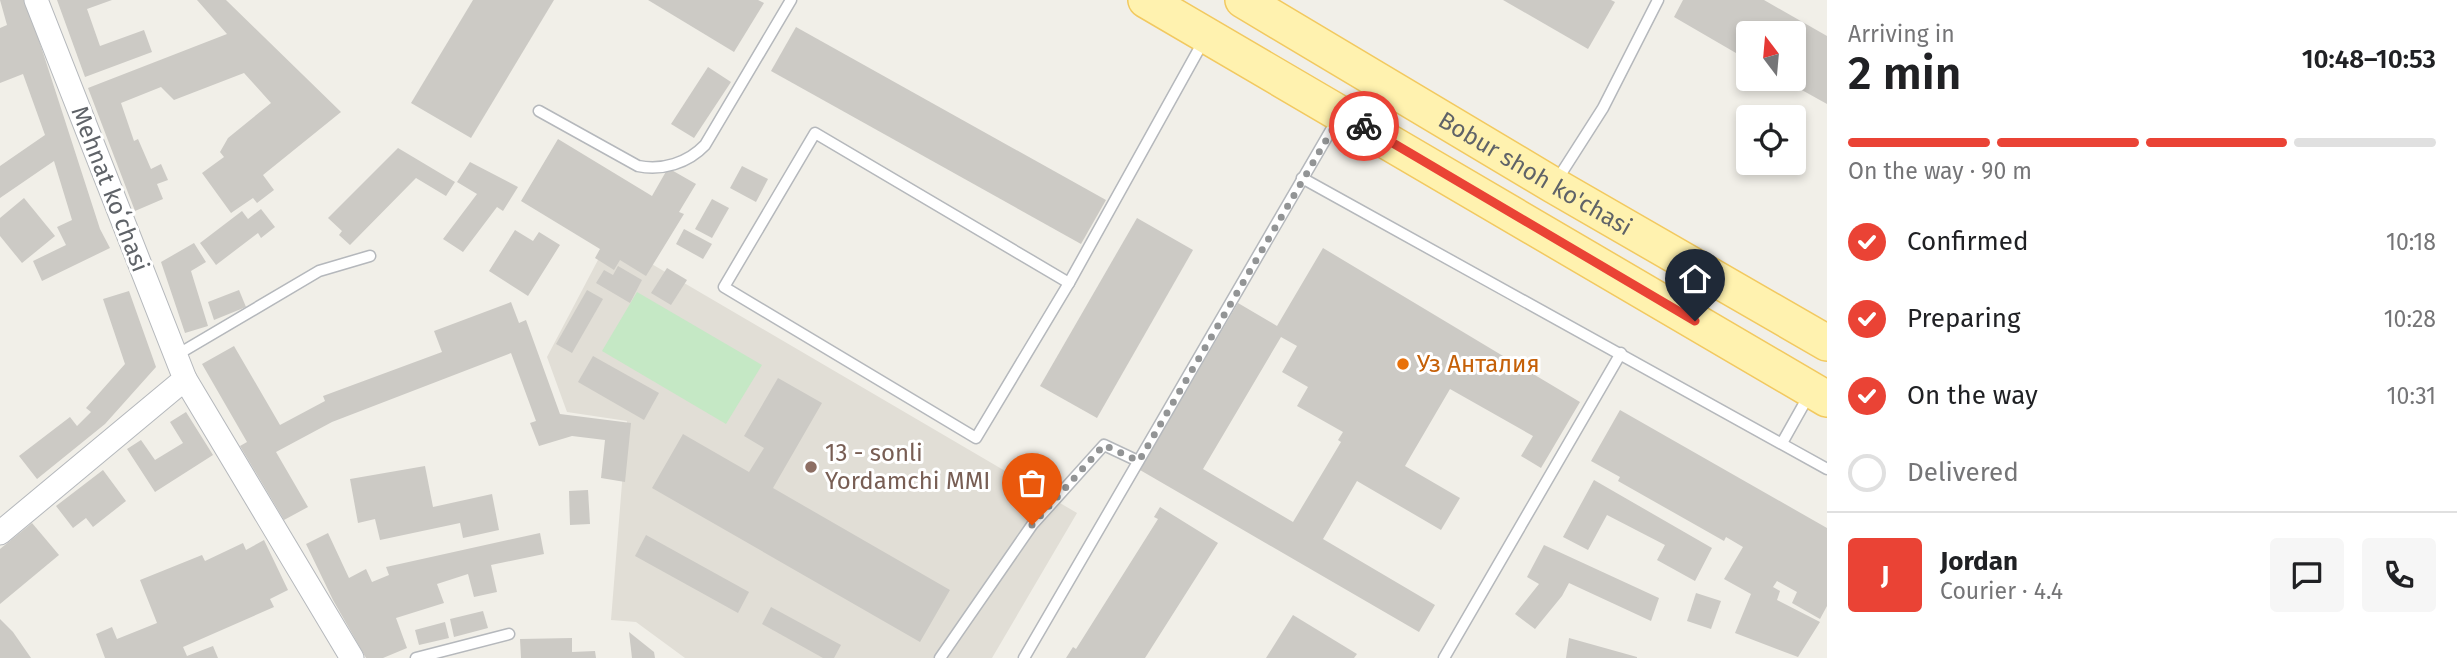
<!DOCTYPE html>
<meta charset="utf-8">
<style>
body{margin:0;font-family:"Fira Sans",sans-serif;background:#f6f6f6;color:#202124;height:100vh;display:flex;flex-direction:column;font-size:26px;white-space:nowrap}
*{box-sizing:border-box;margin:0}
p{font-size:23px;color:#757577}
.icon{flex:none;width:38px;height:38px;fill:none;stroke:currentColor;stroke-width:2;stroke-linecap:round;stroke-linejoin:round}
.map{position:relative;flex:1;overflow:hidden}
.side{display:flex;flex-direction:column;background:#fff;width:630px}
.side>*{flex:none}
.needle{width:46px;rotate:344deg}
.buttons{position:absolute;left:1736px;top:21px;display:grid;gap:14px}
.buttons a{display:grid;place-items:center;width:70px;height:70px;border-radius:7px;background:#fff;box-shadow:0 4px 10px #0003;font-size:35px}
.pin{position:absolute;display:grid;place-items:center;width:60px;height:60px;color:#fff;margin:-72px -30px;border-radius:50% 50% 50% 0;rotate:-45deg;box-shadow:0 0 7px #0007}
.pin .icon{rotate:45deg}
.courier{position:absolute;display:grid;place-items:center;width:70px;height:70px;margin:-35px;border:5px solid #ea4335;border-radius:50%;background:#fff;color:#222;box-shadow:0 2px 9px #0007}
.headline em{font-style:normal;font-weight:600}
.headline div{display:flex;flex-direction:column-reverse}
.headline{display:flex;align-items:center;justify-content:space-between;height:119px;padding:0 21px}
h1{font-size:46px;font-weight:600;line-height:52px}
.bar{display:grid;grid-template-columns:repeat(4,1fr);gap:10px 7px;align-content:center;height:84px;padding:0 21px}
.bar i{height:9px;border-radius:5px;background:#e0e0e0}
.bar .on{background:#ea4335}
.bar p{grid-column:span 4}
.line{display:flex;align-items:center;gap:18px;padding:0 21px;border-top:2px solid #e0e0e0}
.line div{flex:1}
.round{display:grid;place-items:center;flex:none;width:74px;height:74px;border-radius:7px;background:#f6f6f6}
ol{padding:0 21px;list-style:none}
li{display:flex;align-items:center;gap:21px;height:77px}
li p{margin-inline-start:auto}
li .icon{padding:7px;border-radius:50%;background:#ea4335;color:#fff;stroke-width:4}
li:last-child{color:#757577}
li i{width:38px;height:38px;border:4px solid #e0e0e0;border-radius:50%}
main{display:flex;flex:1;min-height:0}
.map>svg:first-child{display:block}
</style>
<main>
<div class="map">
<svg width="1827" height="658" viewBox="0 0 1827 658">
<rect width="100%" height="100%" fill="#f1efe8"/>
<path fill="#e1ded6" d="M 609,239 L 1077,513 L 992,658 L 685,658 L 636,622 L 611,620 L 627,421 L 567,412 L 547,357 Z"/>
<path fill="#c5e8c5" d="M 637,292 L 762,365 L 726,424 L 602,351 Z"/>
<g fill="#cccac5" fill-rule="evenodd">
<path d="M 0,0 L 26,0 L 100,229 L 110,248 L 42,281 L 33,261 L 66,245 L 57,227 L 72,220 L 54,161 L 0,198 L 0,166 L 45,135 L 23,74 L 0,83 L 0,28 L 7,25 Z"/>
<path d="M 57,0 L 112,0 L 87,9 L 100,46 L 144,30 L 152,52 L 85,77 Z"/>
<path d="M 197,0 L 226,0 L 341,112 L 263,175 L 274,190 L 257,203 L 253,198 L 231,213 L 202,173 L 224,157 L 220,152 L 228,138 L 271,103 L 244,73 L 174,100 L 161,87 L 121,103 L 134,141 L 138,139 L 151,169 L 161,164 L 168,180 L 157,184 L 163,199 L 135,211 L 88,88 L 227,34 Z"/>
<path d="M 473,0 L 554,0 L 471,138 L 411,103 Z"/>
<path d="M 648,0 L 758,0 L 764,3 L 734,52 Z"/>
<path d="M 1503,0 L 1611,0 L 1615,2 L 1588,49 Z"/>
<path d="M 1683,0 L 1764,0 L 1827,36 L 1827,104 L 1782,79 L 1794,79 L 1794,33 L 1748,33 L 1748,60 L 1674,17 Z"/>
<path d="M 796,27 L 1106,200 L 1081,244 L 771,71 Z"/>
<path d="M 708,67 L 731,82 L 694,138 L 671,124 Z"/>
<path d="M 558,139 L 652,196 L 668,168 L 696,184 L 679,212 L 684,214 L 646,276 L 620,260 L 614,270 L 595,258 L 600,249 L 521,201 Z"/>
<path d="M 398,148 L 455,182 L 446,196 L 416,178 L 350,245 L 339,235 L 342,231 L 328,218 Z"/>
<path d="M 470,162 L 518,187 L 503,211 L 497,207 L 463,252 L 443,239 L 477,194 L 457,182 Z"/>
<path d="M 742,166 L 768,179 L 756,202 L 730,188 Z"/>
<path d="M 24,198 L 55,236 L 22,263 L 0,236 L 0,218 Z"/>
<path d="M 712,199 L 729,208 L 712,238 L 695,229 Z"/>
<path d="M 261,209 L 275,227 L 261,238 L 258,233 L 216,265 L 200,243 L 242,211 L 248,219 Z"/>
<path d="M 1137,218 L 1193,250 L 1097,418 L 1040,386 Z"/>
<path d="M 684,229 L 712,244 L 703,259 L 676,244 Z"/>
<path d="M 515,230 L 533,241 L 539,232 L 560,245 L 528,296 L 489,271 Z"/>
<path d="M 194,243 L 206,262 L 191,271 L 208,326 L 185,333 L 161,262 Z"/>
<path d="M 1323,248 L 1580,402 L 1541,468 L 1521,456 L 1533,436 L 1450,389 L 1405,466 L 1460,498 L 1441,530 L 1357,481 L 1323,539 L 1435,605 L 1419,632 L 1140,470 L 1238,303 L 1277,326 ZM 1281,337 L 1297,346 L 1282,372 L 1308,387 L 1297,406 L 1343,432 L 1338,440 L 1341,442 L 1293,522 L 1203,469 Z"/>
<path d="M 618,266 L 642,280 L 630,303 L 596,283 L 604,270 L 613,275 Z"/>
<path d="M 667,268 L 687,280 L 671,305 L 651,293 Z"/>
<path d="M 239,290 L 246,307 L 214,320 L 208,302 Z"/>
<path d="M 587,290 L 603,299 L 572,353 L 556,344 Z"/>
<path d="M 129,291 L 156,367 L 105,424 L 37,479 L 19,456 L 70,417 L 77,426 L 91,412 L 86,408 L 125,364 L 103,299 Z"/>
<path d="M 511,302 L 519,323 L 526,320 L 560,414 L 631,423 L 625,482 L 601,478 L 605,440 L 572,436 L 539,446 L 530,423 L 536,421 L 511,353 L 332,422 L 276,452 L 308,507 L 284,520 L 240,446 L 247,442 L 202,364 L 234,346 L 280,425 L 325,401 L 323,396 L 442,352 L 434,331 Z"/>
<path d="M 593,356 L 659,393 L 644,420 L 578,382 Z"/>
<path d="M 778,378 L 822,403 L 773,488 L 950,590 L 920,642 L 652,488 L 683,434 L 749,472 L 764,448 L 744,436 Z"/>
<path d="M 1620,410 L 1827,528 L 1827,606 L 1820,619 L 1792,603 L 1797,592 L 1777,581 L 1773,587 L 1780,591 L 1777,600 L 1820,622 L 1798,657 L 1735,633 L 1751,594 L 1724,579 L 1743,547 L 1726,537 L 1724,541 L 1618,481 L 1620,477 L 1591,461 Z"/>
<path d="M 186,412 L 213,455 L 155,492 L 127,449 L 141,440 L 155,460 L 183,443 L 170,422 Z"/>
<path d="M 425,466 L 433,507 L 492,494 L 499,530 L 463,538 L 460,523 L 380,540 L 375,519 L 358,523 L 350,479 Z"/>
<path d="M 103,470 L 126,501 L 93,527 L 86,518 L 73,528 L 56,506 Z"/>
<path d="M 1594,480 L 1712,548 L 1695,581 L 1657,560 L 1665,545 L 1607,515 L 1588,550 L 1563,537 Z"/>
<path d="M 588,490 L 590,524 L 570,525 L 569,491 Z"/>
<path d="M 1160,507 L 1218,543 L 1145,658 L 1066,658 L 1073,647 L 1076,649 L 1158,519 L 1154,517 Z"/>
<path d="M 32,523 L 59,555 L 0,604 L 0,549 Z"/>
<path d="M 328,533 L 349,578 L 366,569 L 372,582 L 389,575 L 386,567 L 540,533 L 544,554 L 491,565 L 497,592 L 474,597 L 468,574 L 437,584 L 444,603 L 396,618 L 407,648 L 383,658 L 366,658 L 333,600 L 306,544 Z"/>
<path d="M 646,535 L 749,592 L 738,613 L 635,556 Z"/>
<path d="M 264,540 L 288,590 L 270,599 L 274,607 L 183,647 L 187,656 L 213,646 L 218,658 L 105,658 L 96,634 L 112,627 L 117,639 L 157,623 L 140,580 L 202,555 L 205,561 L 243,543 L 246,550 Z"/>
<path d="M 1544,545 L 1659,598 L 1651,621 L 1569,583 L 1562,596 L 1535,629 L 1515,614 L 1539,584 L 1527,577 Z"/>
<path d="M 1696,593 L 1721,601 L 1711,629 L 1687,621 Z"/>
<path d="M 771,607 L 841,645 L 834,658 L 823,658 L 762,624 Z"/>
<path d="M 483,611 L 488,628 L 454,637 L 450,619 Z"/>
<path d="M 1293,615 L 1357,654 L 1354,658 L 1266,658 Z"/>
<path d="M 0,619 L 13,632 L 31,658 L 0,658 Z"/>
<path d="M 445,622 L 449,638 L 419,645 L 415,630 Z"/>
<path d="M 629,632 L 654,652 L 655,658 L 632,658 Z"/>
<path d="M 572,638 L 572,652 L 595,651 L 596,658 L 521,658 L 520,639 Z"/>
<path d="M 1569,638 L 1637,657 L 1637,658 L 1566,658 Z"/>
</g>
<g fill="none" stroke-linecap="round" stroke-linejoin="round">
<g stroke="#b5b8bc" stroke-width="13">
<g id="service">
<path d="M 539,111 L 638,166 C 662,171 688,163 705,145 L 791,0"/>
<path d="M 815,133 L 1069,283 L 976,438 L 724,287 Z"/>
<path d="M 1302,178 L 1827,469"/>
<path d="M 1557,180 L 1603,108 L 1658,0"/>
<path d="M 1069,283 L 1204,40"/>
<path d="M 175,356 L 319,271 L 370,256"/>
<path d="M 1782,443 L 1809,395"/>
<path d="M 416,658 L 509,634"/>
<path d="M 940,658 L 1032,525 L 1104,445 L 1138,461"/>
<path d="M 1024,658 L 1338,118"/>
<path d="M 1444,658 L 1621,353"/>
</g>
</g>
<g stroke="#b5b8bc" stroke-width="25">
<g id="minor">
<path d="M 185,379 L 352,658"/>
<path d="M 0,533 L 185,379 L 36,0"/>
</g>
</g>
<g stroke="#f2c960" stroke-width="38">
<g id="primary">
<path d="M 1146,0 L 1827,399"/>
<path id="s1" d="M 1243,0 L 1553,185 L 1827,343"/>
</g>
</g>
<use href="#service" stroke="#fff" stroke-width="10"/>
<use href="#minor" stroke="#fff" stroke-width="23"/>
<use href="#primary" stroke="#fff2af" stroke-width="35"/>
</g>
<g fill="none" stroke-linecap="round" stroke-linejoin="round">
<path stroke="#929495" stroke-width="7" stroke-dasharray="0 12.6" d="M 1032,525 L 1104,445 L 1139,461 L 1342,113 L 1364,126"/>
<path stroke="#ea4335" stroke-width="9" d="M 1364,126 L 1695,321"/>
</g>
<circle fill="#e8710a" stroke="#fff" stroke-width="2.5" cx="1403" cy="364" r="7"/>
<circle fill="#8d6e63" stroke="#fff" stroke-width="2.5" cx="811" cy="467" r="7"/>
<g text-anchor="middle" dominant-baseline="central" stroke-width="6" stroke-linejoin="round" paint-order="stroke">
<g font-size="24" fill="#5f6368" stroke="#fff">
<text stroke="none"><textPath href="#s1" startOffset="340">Bobur shoh ko'chasi</textPath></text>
<text transform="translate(110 189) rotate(69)">Mehnat koʻchasi</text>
</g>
<g font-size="24" fill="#c56008" stroke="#fff" text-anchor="start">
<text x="1417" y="364">Уз Анталия</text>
</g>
<g font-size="24" fill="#785e54" stroke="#fff" text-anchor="start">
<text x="825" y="453">13 - sonli<tspan x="825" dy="28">Yordamchi MMI</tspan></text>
</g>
</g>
</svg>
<div class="buttons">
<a><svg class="needle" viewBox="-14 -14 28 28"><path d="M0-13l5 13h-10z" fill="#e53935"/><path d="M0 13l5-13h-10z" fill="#757577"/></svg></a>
<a><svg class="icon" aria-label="locate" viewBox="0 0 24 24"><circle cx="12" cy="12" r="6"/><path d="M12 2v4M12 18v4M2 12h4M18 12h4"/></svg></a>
</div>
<div class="pin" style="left:1032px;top:525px;background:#ea580c"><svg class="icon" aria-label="bag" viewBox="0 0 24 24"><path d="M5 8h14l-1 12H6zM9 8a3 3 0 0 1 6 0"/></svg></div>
<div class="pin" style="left:1695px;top:321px;background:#1f2937"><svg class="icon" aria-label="home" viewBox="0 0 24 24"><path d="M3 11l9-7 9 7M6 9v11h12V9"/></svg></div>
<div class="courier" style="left:1364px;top:126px"><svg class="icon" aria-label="bike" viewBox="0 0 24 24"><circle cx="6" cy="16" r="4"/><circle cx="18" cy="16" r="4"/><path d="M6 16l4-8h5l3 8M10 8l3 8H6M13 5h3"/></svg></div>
</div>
<section class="side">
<div class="headline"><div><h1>2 min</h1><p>Arriving in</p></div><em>10:48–10:53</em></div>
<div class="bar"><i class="on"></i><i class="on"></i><i class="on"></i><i></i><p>On the way · 90 m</p></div>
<ol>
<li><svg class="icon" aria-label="check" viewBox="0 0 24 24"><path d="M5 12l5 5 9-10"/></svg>Confirmed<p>10:18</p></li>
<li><svg class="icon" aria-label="check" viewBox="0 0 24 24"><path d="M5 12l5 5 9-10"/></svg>Preparing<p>10:28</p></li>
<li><svg class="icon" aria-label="check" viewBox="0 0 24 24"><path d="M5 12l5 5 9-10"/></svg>On the way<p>10:31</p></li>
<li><i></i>Delivered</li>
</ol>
<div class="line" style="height:126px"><b class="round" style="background:#ea4335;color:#fff">J</b><div><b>Jordan</b><p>Courier · 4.4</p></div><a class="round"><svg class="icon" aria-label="chat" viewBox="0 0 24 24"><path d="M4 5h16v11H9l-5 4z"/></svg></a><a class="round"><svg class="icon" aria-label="phone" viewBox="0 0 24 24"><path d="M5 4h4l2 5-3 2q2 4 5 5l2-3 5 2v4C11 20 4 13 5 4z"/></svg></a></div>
</section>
</main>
